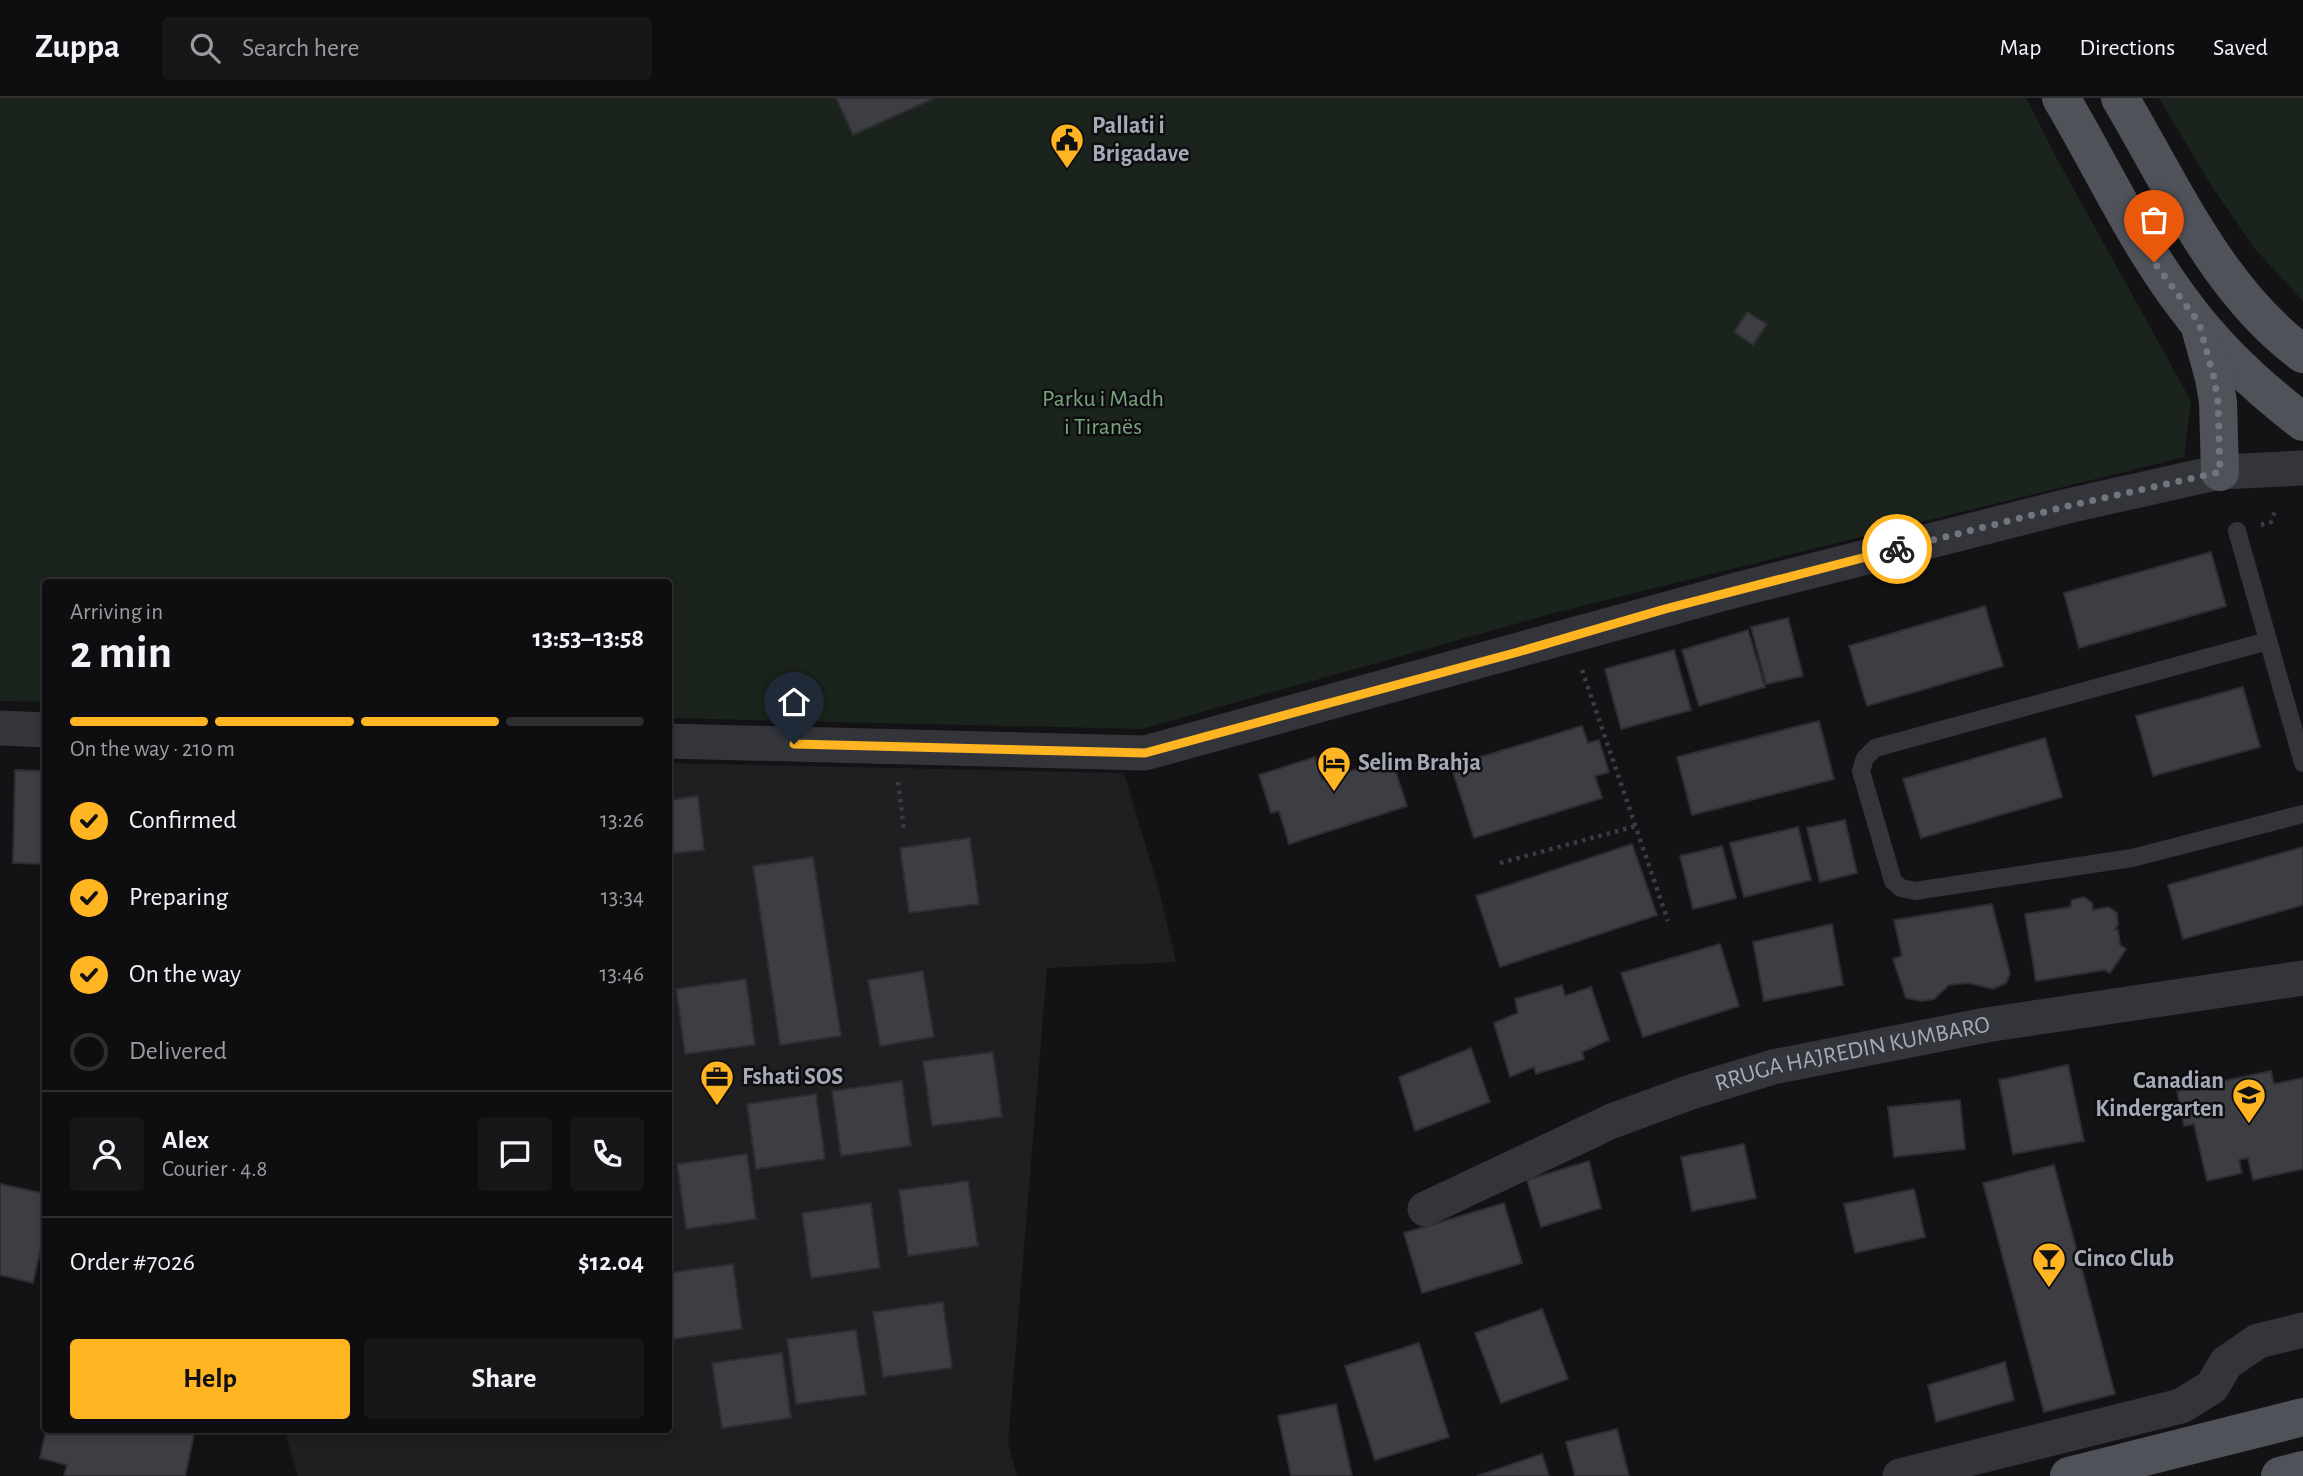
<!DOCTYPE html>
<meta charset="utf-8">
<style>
body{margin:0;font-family:"Alegreya Sans",sans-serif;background:#171719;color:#f1f3f6;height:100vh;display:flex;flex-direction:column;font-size:26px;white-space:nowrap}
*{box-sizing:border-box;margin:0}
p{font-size:23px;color:#9b9c9f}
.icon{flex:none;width:38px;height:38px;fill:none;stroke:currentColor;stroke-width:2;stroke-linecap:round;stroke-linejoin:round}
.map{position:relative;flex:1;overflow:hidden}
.sheet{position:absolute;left:42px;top:481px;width:630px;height:854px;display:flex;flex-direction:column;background:#0e0e10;border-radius:7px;box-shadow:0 4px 10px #0003,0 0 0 2px #2e2e30}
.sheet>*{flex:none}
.pin{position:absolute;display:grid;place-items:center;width:60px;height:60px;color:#fff;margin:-72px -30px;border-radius:50% 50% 50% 0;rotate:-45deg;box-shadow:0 0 7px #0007}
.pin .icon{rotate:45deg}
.courier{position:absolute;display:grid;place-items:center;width:70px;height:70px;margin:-35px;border:5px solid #ffb422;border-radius:50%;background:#fff;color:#222;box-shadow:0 2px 9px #0007}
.head em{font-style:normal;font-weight:700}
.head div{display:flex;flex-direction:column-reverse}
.head{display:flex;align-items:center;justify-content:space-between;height:119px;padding:0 28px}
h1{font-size:46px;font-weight:700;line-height:52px}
.bar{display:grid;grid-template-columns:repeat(4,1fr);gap:10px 7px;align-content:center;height:84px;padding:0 28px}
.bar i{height:9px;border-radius:5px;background:#2e2e30}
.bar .active{background:#ffb422}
.bar p{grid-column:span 4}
.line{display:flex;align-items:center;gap:18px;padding:0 28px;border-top:2px solid #2e2e30}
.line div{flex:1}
.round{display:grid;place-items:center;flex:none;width:74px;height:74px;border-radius:7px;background:#171719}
ol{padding:0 28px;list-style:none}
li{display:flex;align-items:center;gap:21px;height:77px}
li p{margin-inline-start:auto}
li .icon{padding:7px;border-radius:50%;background:#ffb422;color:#111;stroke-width:4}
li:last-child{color:#9b9c9f}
li i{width:38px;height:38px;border:4px solid #2e2e30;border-radius:50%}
.action{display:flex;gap:14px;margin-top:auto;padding:14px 28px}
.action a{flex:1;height:80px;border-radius:7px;background:#ffb422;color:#111;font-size:28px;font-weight:700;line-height:80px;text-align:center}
.action a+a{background:#171719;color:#f1f3f6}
header{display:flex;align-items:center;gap:42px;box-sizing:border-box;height:98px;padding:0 35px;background:#0e0e10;border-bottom:2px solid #2e2e30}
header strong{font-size:33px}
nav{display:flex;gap:38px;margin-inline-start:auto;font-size:24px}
.search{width:490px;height:63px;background:#171719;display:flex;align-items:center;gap:18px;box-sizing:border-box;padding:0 24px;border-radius:7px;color:#9b9c9f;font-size:26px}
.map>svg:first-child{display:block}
</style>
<header>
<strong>Zuppa</strong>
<div class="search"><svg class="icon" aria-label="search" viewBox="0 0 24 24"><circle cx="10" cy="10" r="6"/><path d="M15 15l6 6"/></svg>Search here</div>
<nav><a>Map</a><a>Directions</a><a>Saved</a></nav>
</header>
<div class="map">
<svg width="2303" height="1378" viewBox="0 0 2303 1378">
<rect width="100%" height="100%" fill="#131315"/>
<path fill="#1f1f22" d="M 669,665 L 1124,675 L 1159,792 L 1176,864 L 1047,870 L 1008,1345 L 1017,1378 L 298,1378 L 284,1332 L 668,1332 Z"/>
<g fill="#1b241c">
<path d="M 0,0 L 2026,0 L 2056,59 L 2191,303 L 2184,359 L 1558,514 L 1141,631 L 669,620 L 668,485 L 46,485 L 45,604 L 0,603 Z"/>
<path d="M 2159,0 L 2303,0 L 2303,203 L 2255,151 L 2213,90 Z"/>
</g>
<g fill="#3d3e43" stroke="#2d2d32" stroke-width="2">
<path d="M 836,0 L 935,0 L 853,37 Z"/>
<path d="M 1747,214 L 1767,226 L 1753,247 L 1734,234 Z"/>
<path d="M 2211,454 L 2226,508 L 2079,550 L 2064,495 Z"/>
<path d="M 1985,508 L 2003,568 L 1867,608 L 1849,548 Z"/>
<path d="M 1788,520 L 1803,578 L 1766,586 L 1751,529 Z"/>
<path d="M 1748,532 L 1765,589 L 1699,608 L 1682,552 Z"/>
<path d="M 1674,552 L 1691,612 L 1621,631 L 1605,571 Z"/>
<path d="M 2243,589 L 2260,649 L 2153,678 L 2136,618 Z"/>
<path d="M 1819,623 L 1834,681 L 1692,717 L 1677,659 Z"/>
<path d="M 1582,628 L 1588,645 L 1599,642 L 1609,674 L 1595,678 L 1602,700 L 1474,740 L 1451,668 Z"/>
<path d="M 2045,640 L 2062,699 L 1921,740 L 1903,681 Z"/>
<path d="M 1315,659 L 1322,682 L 1391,660 L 1407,708 L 1289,746 L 1279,713 L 1271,715 L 1259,677 Z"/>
<path d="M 15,672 L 46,673 L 46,766 L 13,765 Z"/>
<path d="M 698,698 L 704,752 L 668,756 L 668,702 Z"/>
<path d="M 1845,722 L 1857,775 L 1820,784 L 1807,730 Z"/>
<path d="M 1798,729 L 1811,782 L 1744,799 L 1730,745 Z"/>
<path d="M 970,740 L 979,806 L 909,815 L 900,750 Z"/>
<path d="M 1632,746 L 1657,817 L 1500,869 L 1476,798 Z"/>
<path d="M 1722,748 L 1736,800 L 1693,811 L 1680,758 Z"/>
<path d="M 2303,749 L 2303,807 L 2183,841 L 2168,787 Z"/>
<path d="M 813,759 L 841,938 L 780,947 L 753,768 Z"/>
<path d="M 2084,799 L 2092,805 L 2093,812 L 2109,809 L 2117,815 L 2118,826 L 2115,832 L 2118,832 L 2120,847 L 2126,851 L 2110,875 L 2104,872 L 2036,883 L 2025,816 L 2070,809 L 2072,802 Z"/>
<path d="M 1992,806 L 2010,876 L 2006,885 L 1993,891 L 1968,885 L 1949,887 L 1934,901 L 1921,903 L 1906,900 L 1893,861 L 1902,858 L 1894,822 Z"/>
<path d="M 1832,826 L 1843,887 L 1764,903 L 1753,844 Z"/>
<path d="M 1720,846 L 1739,908 L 1643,939 L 1621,875 Z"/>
<path d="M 923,873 L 934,939 L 880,948 L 868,882 Z"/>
<path d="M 746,881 L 755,947 L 685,956 L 676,891 Z"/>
<path d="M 1562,887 L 1565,898 L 1591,889 L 1609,942 L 1582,954 L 1584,961 L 1536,976 L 1534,969 L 1510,979 L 1494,925 L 1518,915 L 1515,901 Z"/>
<path d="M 1471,950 L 1490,1004 L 1415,1033 L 1399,979 Z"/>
<path d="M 993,954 L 1002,1019 L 932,1028 L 923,963 Z"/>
<path d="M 2068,967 L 2084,1043 L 2013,1056 L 1999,982 Z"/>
<path d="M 2271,973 L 2274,986 L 2303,980 L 2303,1071 L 2253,1082 L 2248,1060 L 2239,1062 L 2242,1075 L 2207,1083 L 2194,1026 L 2184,1028 L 2177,993 Z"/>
<path d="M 902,983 L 911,1048 L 841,1058 L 832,993 Z"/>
<path d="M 816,996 L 825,1061 L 756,1071 L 747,1006 Z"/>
<path d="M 1960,1002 L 1965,1051 L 1894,1059 L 1888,1009 Z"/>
<path d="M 1744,1046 L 1756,1100 L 1692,1113 L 1681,1059 Z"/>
<path d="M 747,1056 L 756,1121 L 686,1131 L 677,1066 Z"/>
<path d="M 1589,1063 L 1601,1110 L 1541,1129 L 1527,1082 Z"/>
<path d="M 2054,1067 L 2115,1296 L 2044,1314 L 1983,1085 Z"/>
<path d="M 968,1083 L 978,1148 L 908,1158 L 899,1092 Z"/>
<path d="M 0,1086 L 46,1096 L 46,1127 L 33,1185 L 0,1177 Z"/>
<path d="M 1914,1091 L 1925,1139 L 1855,1155 L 1844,1106 Z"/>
<path d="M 871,1105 L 880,1170 L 811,1180 L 802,1115 Z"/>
<path d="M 1504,1105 L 1522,1165 L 1422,1195 L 1404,1135 Z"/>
<path d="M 733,1166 L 742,1231 L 673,1241 L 668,1209 L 668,1175 Z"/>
<path d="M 943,1204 L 952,1270 L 883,1279 L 873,1214 Z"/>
<path d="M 1542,1211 L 1568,1281 L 1501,1305 L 1475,1235 Z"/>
<path d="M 856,1232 L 866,1297 L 796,1306 L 787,1241 Z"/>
<path d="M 1419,1245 L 1449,1339 L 1375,1362 L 1345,1268 Z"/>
<path d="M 782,1255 L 791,1320 L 722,1330 L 712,1265 Z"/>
<path d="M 2005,1264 L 2014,1302 L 1936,1324 L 1928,1287 Z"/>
<path d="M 1336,1306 L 1352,1378 L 1291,1378 L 1278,1318 Z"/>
<path d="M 1617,1331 L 1629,1378 L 1575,1378 L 1566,1344 Z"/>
<path d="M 46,1332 L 195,1332 L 185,1378 L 64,1378 L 67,1367 L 40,1360 Z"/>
<path d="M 1542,1356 L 1549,1378 L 1477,1378 Z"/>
</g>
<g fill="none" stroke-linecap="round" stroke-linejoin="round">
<g stroke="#3a3c42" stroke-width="4.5" stroke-dasharray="3.5 5" stroke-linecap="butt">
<path d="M 2261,427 L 2271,424 L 2276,410"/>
<path d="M 1582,572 L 1668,823"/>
<path d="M 898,684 L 904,732"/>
<path d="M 1500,765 L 1636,728"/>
</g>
<g stroke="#34353b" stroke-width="18">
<path d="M 2237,433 L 2303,665"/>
<path d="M 2268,543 L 1875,650 L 1865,660 L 1861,673 L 1893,783 L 1901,790 L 1915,793 L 2132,760 L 2303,716"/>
</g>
<g stroke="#34353b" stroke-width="35">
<path d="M 0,630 L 46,632"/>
<path d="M 668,643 L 1145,655 L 1736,492 L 2072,407 L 2220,374 L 2303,370"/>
<path id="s1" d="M 1425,1111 L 1612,1023 L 1691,994 L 1773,969 L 1986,927 L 2303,880"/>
<path d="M 1900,1378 L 2181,1308 L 2212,1289 L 2226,1265 L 2258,1243 L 2303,1232"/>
</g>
<g stroke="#50525a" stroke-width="38">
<path d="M 2061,0 C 2102,69 2136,144 2185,208 C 2218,253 2259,290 2303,324"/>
<path d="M 2120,0 C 2173,89 2217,192 2303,256"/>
<path d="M 2201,233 L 2214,280 L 2218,304 L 2220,374"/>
<path d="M 2069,1378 L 2303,1319"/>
<path d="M 2280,1378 L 2303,1372"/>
</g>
</g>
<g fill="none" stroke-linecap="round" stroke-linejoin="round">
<path stroke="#71757e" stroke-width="7" stroke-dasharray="0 12.6" d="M 1897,451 L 2072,407 L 2220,374 L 2218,304 L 2214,280 L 2199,225 L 2154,164"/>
<path stroke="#ffb422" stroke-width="9" d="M 794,646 L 1145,655 L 1518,554 L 1665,511 L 1897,451"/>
</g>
<defs>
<g id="civic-pin" transform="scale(1.75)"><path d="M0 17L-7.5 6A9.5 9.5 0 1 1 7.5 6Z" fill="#ffb422" stroke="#0e0e10"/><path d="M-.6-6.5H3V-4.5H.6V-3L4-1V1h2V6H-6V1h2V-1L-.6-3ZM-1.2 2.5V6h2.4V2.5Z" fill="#111"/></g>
<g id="hotel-pin" transform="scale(1.75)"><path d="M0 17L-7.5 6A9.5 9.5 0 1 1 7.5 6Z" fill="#ffb422" stroke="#0e0e10"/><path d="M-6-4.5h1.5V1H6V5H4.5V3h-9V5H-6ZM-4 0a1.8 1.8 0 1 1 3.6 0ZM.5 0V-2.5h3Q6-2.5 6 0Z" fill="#111"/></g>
<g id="office-pin" transform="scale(1.75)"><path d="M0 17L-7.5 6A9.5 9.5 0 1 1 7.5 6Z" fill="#ffb422" stroke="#0e0e10"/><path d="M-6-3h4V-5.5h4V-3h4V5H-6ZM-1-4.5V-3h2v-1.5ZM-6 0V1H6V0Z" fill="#111"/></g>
<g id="school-pin" transform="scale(1.75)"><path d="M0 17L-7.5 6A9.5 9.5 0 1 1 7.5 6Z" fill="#ffb422" stroke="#0e0e10"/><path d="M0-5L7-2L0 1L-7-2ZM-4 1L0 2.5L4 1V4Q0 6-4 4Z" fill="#111"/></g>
<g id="bar-pin" transform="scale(1.75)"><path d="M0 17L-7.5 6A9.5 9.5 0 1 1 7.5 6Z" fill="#ffb422" stroke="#0e0e10"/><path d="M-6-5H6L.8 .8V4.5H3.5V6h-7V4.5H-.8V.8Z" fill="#111"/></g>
</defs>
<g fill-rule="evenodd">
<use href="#civic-pin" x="1067" y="42"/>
<use href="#hotel-pin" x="1334" y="665"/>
<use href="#office-pin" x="717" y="979"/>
<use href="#school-pin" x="2249" y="997"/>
<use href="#bar-pin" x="2049" y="1161"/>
</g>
<g text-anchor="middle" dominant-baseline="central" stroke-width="5" stroke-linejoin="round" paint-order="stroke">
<g font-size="24" font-weight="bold" fill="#a4aab7" stroke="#0e0e10" text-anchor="start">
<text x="1092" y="28">Pallati i<tspan x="1092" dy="28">Brigadave</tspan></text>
<text x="1358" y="665">Selim Brahja</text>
<text x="742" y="979">Fshati SOS</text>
<text x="2224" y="983" text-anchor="end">Canadian<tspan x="2224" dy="28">Kindergarten</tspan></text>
<text x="2074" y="1161">Cinco Club</text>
</g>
<g font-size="24" fill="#79a47c" stroke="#0e0e10">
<text x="1103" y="301">Parku i Madh<tspan x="1103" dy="28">i Tiranës</tspan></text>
</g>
<g font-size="24" fill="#a4aab7" stroke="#0e0e10">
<text stroke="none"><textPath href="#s1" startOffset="457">RRUGA HAJREDIN KUMBARO</textPath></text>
</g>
</g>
</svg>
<div class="pin" style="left:2154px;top:164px;background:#ea580c"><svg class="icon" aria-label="bag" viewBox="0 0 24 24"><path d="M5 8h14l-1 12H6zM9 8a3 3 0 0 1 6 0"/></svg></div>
<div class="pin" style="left:794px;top:646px;background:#1f2937"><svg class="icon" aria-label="home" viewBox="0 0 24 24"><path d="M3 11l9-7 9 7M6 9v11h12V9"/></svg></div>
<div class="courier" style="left:1897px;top:451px"><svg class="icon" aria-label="bike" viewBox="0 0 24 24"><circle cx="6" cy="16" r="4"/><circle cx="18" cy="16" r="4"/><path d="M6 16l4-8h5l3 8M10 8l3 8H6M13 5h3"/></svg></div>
<section class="sheet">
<div class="head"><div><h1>2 min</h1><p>Arriving in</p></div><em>13:53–13:58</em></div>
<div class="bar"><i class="active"></i><i class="active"></i><i class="active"></i><i></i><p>On the way · 210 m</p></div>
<ol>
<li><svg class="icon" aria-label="check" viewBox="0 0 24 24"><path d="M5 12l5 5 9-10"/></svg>Confirmed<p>13:26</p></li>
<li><svg class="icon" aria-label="check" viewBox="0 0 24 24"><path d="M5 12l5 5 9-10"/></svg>Preparing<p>13:34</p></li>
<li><svg class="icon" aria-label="check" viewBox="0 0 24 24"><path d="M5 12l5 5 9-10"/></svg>On the way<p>13:46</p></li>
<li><i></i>Delivered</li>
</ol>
<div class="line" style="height:126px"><a class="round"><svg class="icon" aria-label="person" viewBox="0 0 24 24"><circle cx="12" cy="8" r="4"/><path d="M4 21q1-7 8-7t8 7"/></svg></a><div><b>Alex</b><p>Courier · 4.8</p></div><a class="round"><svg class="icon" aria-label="chat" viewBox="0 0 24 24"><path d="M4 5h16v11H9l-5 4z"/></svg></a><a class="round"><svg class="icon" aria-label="phone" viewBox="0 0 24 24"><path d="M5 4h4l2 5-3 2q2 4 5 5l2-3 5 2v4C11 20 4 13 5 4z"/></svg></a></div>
<div class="line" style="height:91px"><div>Order #7026</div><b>$12.04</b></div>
<div class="action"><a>Help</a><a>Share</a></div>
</section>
</div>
